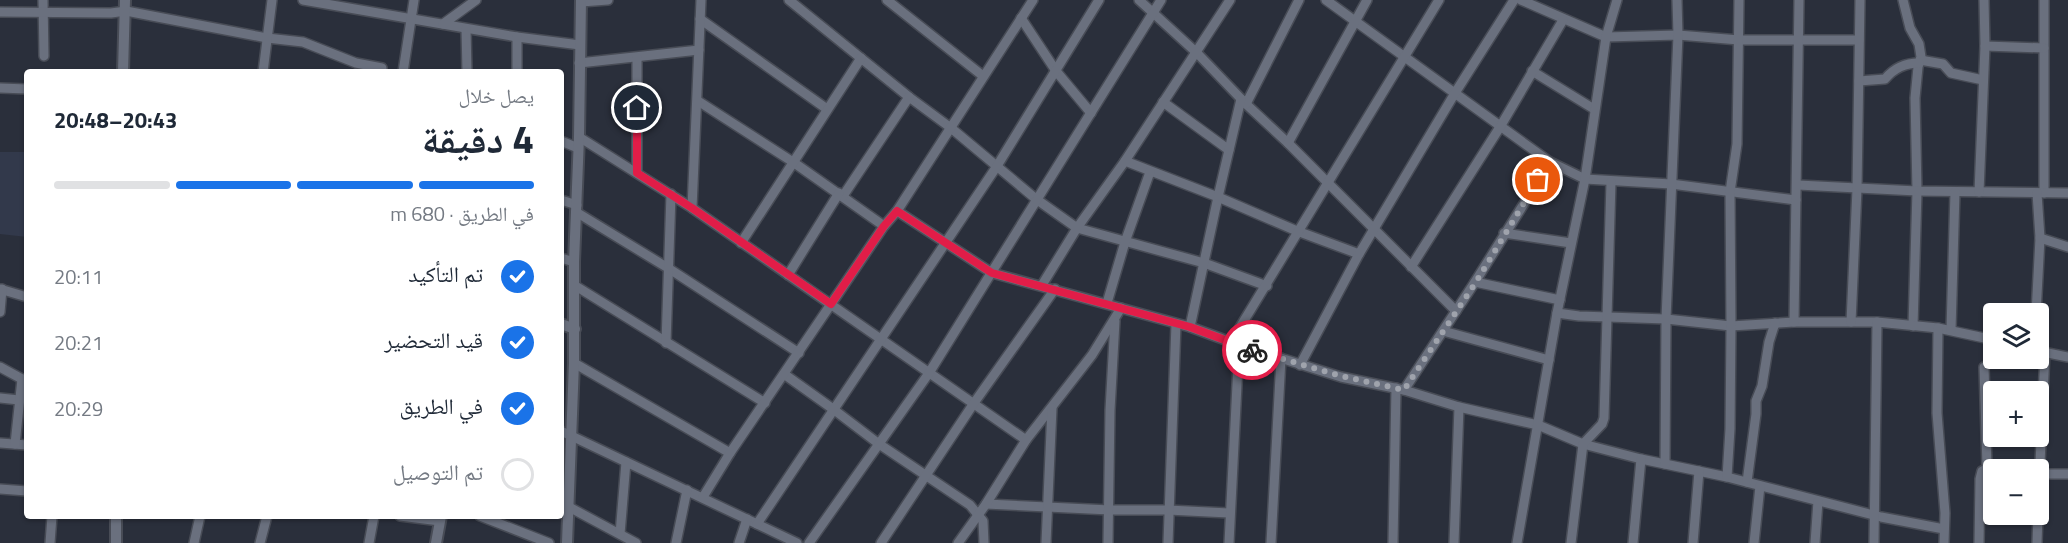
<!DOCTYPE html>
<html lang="ar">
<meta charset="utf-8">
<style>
body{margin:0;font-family:"Titillium Web","Noto Naskh Arabic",sans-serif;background:#f6f6f7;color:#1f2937;direction:rtl;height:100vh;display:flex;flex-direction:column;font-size:22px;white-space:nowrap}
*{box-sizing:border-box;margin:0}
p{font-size:20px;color:#747a83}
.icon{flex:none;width:33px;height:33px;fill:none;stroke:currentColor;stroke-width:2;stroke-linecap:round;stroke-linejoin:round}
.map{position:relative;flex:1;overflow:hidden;direction:ltr}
.drawer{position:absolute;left:24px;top:69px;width:540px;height:450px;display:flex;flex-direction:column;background:#fff;border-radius:6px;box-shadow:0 2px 4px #0004;direction:rtl}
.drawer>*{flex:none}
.tools{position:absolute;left:1983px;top:303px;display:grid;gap:12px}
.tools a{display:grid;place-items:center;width:66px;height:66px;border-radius:6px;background:#fff;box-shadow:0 2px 4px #0004;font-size:30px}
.pin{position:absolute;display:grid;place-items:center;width:51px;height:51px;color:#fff;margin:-26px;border:3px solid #fff;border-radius:50%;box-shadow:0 2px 6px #0007}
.courier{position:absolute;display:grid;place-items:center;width:60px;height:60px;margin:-30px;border:4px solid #e11d48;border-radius:50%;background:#fff;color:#222;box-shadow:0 2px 8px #0007}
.summary em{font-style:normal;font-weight:700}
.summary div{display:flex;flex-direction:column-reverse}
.summary{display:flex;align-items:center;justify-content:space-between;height:102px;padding:0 30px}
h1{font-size:39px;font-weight:700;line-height:45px}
.bar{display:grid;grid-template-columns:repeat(4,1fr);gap:9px 6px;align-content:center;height:72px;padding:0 30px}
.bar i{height:8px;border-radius:4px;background:#e0e1e3}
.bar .selected{background:#1a73e8}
.bar p{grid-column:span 4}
ol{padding:0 30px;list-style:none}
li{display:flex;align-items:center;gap:18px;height:66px}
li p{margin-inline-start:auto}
li .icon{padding:6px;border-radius:50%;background:#1a73e8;color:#fff;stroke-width:4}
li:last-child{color:#747a83}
li i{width:33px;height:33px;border:3px solid #e0e1e3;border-radius:50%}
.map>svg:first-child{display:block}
</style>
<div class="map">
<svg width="2068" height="543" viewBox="0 0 2068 543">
<rect width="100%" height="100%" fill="#2a2f3b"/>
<path fill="#32394b" d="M 0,152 L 27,152 L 27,237 L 0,234 Z"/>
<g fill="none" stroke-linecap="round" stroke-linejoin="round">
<g stroke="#484c56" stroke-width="12">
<g id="minor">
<path d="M 43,0 L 44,56"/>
<path d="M 303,0 L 517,37 L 580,45"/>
<path d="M 789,0 L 909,97 L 951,128 L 1036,199 L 1077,228 L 1204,263 L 1267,286"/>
<path d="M 887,0 L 983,76"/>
<path d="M 1139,0 L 1197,53 L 1246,104 L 1288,143 L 1456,311"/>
<path d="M 1326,0 L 1550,162 L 1585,179 L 1671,184 L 1796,200"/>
<path d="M 1521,0 L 1606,37 L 1678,35 L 1739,40 L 1859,40"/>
<path d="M 1903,0 L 1910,28 L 1919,44 L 1921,57 L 1918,67 L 1915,98 L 1917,191 L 1913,326"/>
<path d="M 2044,0 L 2044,193"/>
<path d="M 581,2 L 608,0"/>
<path d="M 0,12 L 111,13 L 126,11 L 267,38 L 303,42 L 356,63 L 382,68"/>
<path d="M 1021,18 L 1056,71 L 1091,113"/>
<path d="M 700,19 L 827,109"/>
<path d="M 443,24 L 476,0"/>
<path d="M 466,29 L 467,72"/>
<path d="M 1985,46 L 2044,48"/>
<path d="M 1920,60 L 1943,64 L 1951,73 L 1983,80"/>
<path d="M 579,63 L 699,50"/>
<path d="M 1532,71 L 1594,109"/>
<path d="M 263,72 L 272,0"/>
<path d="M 403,72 L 414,0"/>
<path d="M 517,72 L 517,37"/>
<path d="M 1859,81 L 1885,79 C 1894,68 1905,63 1919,63"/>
<path d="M 0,88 L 27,89"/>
<path d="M 698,101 L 793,162 L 884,226"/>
<path d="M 1163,102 L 1229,150"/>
<path d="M 1246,104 L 1299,0"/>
<path d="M 579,137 L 692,208 L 1026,440"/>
<path d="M 561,141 L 578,148"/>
<path d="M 1288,143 L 1367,0"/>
<path d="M 1125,161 L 1218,197 L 1297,231 L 1359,254"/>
<path d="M 637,173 L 637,58"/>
<path d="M 1798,185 L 1917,191 L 2068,193"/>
<path d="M 1979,192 L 1985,46 L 1984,0"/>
<path d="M 843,196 L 909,97"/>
<path d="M 561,200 L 577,205"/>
<path d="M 692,208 L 701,0"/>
<path d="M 897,211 L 992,273 L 1190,327 L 1239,345 L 1341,377 L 1404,390 L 1459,407 L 1538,425 L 1583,444 L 1641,459 L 1727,477 L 1881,517 L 1944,529"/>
<path d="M 576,212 L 668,268 L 799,353"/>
<path d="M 1504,233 L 1571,243"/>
<path d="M 2040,238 L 2068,247"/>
<path d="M 741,243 L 861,58"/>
<path d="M 561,258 L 574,262"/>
<path d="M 1411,267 L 1500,127 L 1563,20"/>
<path d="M 788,275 L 839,193"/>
<path d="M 1475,282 L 1560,300"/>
<path d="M 574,285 L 765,403"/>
<path d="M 1042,285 L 1077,228 L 1125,161 L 1230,0"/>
<path d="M 0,289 L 27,297"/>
<path d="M 1107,303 L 1125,242 L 1150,172"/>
<path d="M 0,312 L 2,289"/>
<path d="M 1557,313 L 1579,316 L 1666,319 L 1731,326 L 1794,322 L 1877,322 L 1938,328 L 1994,340"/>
<path d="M 2036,314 L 2040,238 L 2037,193"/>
<path d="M 1794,322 L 1799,0"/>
<path d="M 1851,322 L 1857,189 L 1860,0"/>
<path d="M 1190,327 L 1218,197 L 1241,99"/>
<path d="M 1938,328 L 1937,413 L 1945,513 L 1944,543"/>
<path d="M 1951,330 L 1955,192"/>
<path d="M 1443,331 L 1549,360"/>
<path d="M 1231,342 L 1439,0"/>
<path d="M 666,343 L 671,194"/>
<path d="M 2038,351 L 2068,357"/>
<path d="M 574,363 L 730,453"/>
<path d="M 1300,365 L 1359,254 L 1455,93 L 1514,0"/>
<path d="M 0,367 L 22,379 L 27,379"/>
<path d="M 1984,367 L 1987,467"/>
<path d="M 784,374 L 833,409 L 879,444 L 970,505 L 983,521 L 984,543"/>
<path d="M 1404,390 L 1475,282 L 1550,162"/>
<path d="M 0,398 L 19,400"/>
<path d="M 561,431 L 797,543"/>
<path d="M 0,443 L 27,445"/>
<path d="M 15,444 L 22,379"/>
<path d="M 1665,464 L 1666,319 L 1678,35 L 1677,0"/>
<path d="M 2040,474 L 2068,474"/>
<path d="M 1727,477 L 1730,429 L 1731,326 L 1730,192 L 1737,144 L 1739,0"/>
<path d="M 1747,482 L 1756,414 L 1756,401 L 1762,386 L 1769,342 L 1775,323"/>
<path d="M 0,489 L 27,491"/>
<path d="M 703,497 L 730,453 L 884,226 L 897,211 L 1033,0"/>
<path d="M 986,504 L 1110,510 L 1168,510 L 1229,513"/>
<path d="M 569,507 L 636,543"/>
<path d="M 2038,508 L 2045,352"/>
<path d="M 400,516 L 440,521"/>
<path d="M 480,516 L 549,543"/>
<path d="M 757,524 L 997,166 L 1099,0"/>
<path d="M 620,534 L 626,462"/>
<path d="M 50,543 L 52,516"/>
<path d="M 194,543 L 200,516"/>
<path d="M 260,543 L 267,516"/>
<path d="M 369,543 L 374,516"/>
<path d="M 676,543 L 687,490"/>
<path d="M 739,543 L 747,519"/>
<path d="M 809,543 L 929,373 L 1161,0"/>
<path d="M 881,543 L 974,403 L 1055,289"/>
<path d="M 958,543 L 986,504 L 1026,440 L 1092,355 L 1121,308"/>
<path d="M 1046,543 L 1052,408"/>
<path d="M 1108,543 L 1110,410 L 1115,321"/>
<path d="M 1168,543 L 1176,324"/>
<path d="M 1229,543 L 1239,345"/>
<path d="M 1271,543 L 1281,358"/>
<path d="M 1393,543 L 1396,388"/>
<path d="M 1454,543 L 1459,407"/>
<path d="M 1517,543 L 1557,313 L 1585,179 L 1606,37 L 1617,0"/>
<path d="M 1571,543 L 1583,444 L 1602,424 L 1604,418 L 1611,182"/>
<path d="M 1633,543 L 1641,459"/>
<path d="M 1693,543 L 1699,471"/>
<path d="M 1754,543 L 1760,486"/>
<path d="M 1815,543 L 1818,501"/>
<path d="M 1874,543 L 1877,322"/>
<path d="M 1979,543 L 1980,479 L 1982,471 L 1991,467 L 2040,468"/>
<path d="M 2037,543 L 2038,514"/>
</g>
</g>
<g stroke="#484c56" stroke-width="14">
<g id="tertiary">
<path d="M 123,72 L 125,0"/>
<path d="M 561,324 L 575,329"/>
<path d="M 116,516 L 116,543"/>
<path d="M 436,543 L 441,516"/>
<path d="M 567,543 L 574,363 L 574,262 L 579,137 L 581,0"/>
</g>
</g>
<use href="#minor" stroke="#6a707e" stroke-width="9"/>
<use href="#tertiary" stroke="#6a707e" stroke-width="10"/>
</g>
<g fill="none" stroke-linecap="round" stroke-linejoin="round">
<path stroke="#9fa3ac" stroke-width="6" stroke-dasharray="0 10.8" d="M 1252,350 L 1341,376 L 1404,390 L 1476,282 L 1538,180"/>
<path stroke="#e11d48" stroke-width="8" d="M 637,108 L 637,173 L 692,208 L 831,304 L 884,226 L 897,211 L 992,273 L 1190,327 L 1252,350"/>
</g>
</svg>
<div class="tools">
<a><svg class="icon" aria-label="layers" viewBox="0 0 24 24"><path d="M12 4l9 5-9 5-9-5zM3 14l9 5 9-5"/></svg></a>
<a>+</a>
<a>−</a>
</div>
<div class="pin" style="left:1538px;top:180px;background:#ea580c"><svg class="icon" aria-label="bag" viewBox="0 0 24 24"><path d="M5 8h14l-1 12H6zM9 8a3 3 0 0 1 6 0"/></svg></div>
<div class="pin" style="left:637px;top:108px;background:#1f2937"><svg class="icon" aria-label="home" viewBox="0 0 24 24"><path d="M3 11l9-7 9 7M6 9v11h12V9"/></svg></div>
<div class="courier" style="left:1252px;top:350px"><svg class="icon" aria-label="bike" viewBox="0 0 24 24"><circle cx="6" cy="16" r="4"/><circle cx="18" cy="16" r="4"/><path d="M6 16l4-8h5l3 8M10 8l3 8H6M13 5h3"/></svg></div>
<section class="drawer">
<div class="summary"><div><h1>4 دقيقة</h1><p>يصل خلال</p></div><em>20:43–20:48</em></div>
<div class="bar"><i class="selected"></i><i class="selected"></i><i class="selected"></i><i></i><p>في الطريق · 680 m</p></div>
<ol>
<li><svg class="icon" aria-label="check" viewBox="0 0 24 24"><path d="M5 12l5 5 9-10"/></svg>تم التأكيد<p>20:11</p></li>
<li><svg class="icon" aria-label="check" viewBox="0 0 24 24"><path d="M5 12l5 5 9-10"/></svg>قيد التحضير<p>20:21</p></li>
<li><svg class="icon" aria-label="check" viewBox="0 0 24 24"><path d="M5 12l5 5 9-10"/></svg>في الطريق<p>20:29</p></li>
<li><i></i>تم التوصيل</li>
</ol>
</section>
</div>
